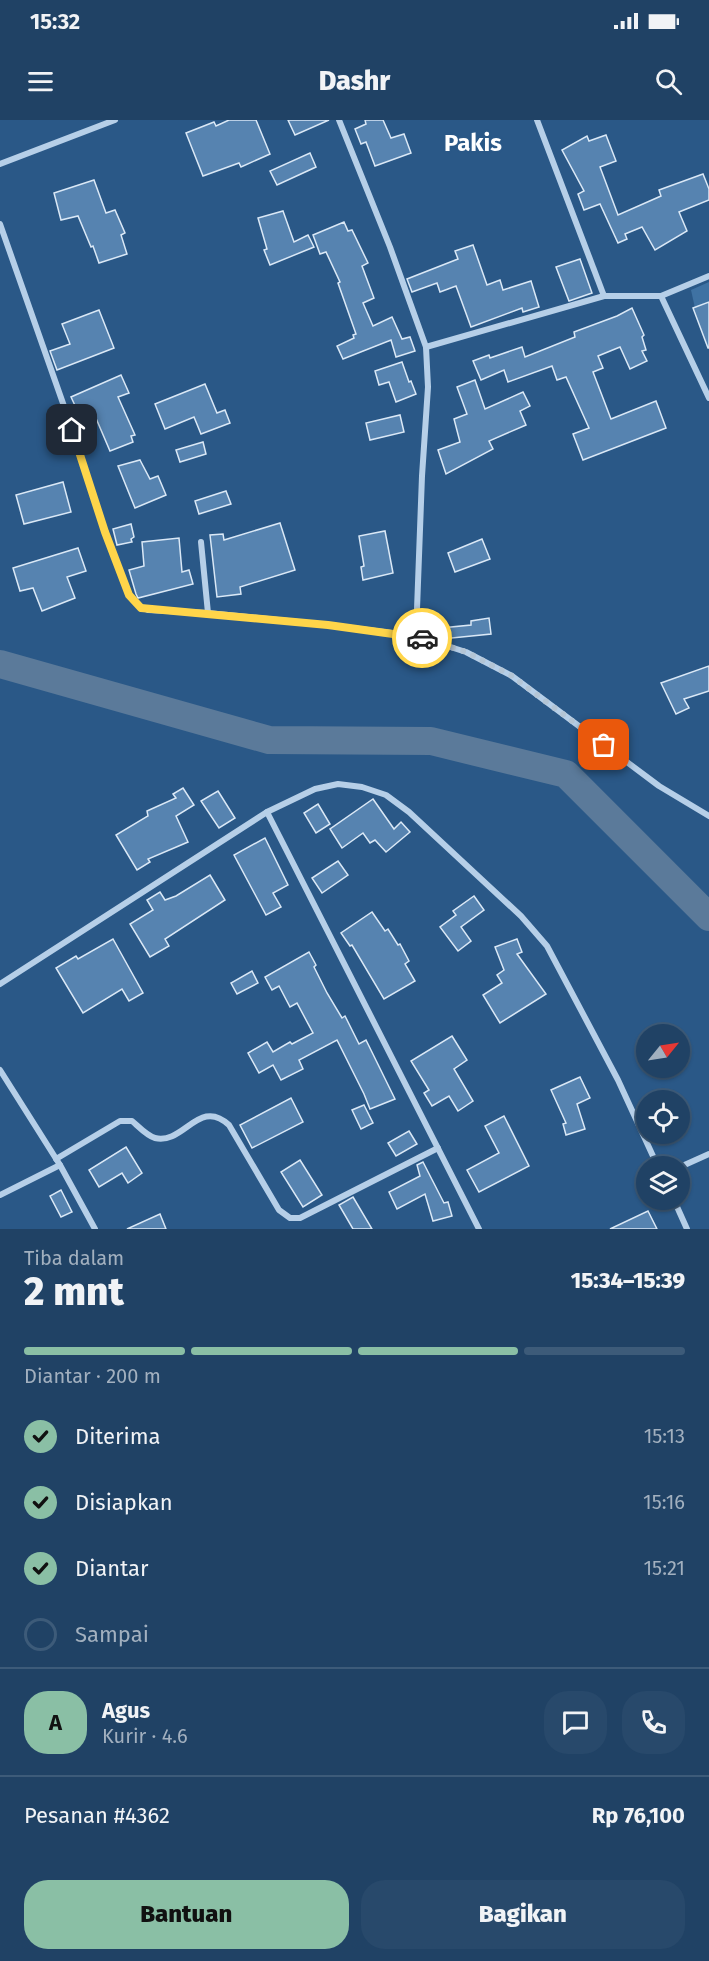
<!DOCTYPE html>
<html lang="id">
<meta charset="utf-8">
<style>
body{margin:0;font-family:"Fira Sans",sans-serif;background:#28496b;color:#f1f3f6;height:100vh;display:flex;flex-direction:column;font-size:22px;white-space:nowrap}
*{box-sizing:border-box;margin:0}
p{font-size:20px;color:#a2b0bf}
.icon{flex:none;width:33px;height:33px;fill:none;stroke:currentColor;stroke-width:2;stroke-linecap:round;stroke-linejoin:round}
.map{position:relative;height:1109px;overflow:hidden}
.panel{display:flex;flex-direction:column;background:#204265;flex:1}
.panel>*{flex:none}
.needle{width:39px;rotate:60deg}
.controls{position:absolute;left:636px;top:904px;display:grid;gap:12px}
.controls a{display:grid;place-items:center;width:54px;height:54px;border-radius:50%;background:#204265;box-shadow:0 2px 4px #0004,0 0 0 2px #3d5b79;font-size:30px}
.pin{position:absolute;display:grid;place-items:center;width:51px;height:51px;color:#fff;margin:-26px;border-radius:12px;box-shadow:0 3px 9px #0006}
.courier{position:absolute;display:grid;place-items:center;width:60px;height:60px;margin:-30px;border:4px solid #ffd54a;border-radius:50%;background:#fff;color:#222;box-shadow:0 2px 8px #0007}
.summary em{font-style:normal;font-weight:800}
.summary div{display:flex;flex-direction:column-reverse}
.summary{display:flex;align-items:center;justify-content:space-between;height:102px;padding:0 24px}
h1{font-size:39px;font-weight:800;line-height:45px}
.bar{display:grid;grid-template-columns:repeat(4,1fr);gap:9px 6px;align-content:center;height:72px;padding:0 24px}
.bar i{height:8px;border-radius:4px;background:#3d5b79}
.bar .current{background:#8abfa5}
.bar p{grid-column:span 4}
.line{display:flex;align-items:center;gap:15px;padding:0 24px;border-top:2px solid #3d5b79}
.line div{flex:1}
.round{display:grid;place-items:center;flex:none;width:63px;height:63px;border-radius:24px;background:#28496b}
ol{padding:0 24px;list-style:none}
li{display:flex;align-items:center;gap:18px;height:66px}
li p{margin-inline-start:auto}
li .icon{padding:6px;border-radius:50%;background:#8abfa5;color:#111;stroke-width:4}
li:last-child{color:#a2b0bf}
li i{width:33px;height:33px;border:3px solid #3d5b79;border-radius:50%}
.cta{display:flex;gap:12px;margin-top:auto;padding:12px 24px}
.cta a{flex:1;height:69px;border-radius:24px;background:#8abfa5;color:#111;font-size:24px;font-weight:800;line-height:69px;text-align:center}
.cta a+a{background:#28496b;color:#f1f3f6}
.status{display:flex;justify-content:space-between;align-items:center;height:42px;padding:0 30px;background:#204265;direction:ltr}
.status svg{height:16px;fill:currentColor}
header{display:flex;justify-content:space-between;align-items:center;height:78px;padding:0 24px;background:#204265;font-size:27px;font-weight:800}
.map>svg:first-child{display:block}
</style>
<div class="status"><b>15:32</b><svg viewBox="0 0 49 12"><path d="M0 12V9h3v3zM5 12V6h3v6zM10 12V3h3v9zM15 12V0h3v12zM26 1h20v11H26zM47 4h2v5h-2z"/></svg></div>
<header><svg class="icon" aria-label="menu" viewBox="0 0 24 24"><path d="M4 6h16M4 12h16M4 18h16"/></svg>Dashr<svg class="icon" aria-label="search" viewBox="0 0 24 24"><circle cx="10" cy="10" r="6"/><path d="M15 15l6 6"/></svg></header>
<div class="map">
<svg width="709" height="1109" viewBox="0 0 709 1109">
<rect width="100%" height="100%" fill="#2a5887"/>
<path fill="#3f72a3" d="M 709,162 L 709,182 L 695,188 L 691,170 Z"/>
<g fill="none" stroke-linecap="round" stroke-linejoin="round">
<path stroke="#5b7a9a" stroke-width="28" d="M 0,544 L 269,620 L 431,621 L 566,654 L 709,797"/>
</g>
<g fill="#5683b0" stroke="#dae8f6" stroke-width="1.5">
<path d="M 229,0 L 256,0 L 270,34 L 241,47 L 239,43 L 203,56 L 186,13 L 214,2 L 216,6 Z"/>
<path d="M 288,0 L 329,0 L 295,15 Z"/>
<path d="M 365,0 L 383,0 L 391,18 L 404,14 L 411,33 L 375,46 L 366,22 L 361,24 L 355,9 L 366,4 Z"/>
<path d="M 606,15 L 616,41 L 600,47 L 618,95 L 661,76 L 659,70 L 703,54 L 709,69 L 709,80 L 679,92 L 687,111 L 655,130 L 642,107 L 625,114 L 627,119 L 618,123 L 600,84 L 584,90 L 578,74 L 584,71 L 562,30 L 587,16 L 589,21 Z"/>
<path d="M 310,33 L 316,47 L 277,65 L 270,51 Z"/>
<path d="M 94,60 L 106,93 L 115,90 L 125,113 L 121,115 L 127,134 L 99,143 L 93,126 L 91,127 L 78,96 L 61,100 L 54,73 Z"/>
<path d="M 283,91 L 294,122 L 308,115 L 314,127 L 270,145 L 264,130 L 267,129 L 258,98 Z"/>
<path d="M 344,102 L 348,111 L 352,110 L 368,143 L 362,146 L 374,178 L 363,183 L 373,206 L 392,197 L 402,219 L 410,217 L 415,231 L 396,237 L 391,220 L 343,239 L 337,226 L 354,218 L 353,215 L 356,214 L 338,163 L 340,162 L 326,132 L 320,134 L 313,115 Z"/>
<path d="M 473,125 L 487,165 L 500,160 L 503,170 L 531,161 L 539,187 L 523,192 L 522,188 L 471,207 L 456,166 L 440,172 L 437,163 L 412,172 L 407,159 L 458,139 L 455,131 Z"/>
<path d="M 580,139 L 592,173 L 569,181 L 556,147 Z"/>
<path d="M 709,182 L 709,228 L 708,228 L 693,188 Z"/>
<path d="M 632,188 L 644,215 L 642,217 L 646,230 L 642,231 L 647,241 L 630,249 L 620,227 L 598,236 L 603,248 L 593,252 L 611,299 L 656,281 L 666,308 L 583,340 L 573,314 L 589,308 L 566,257 L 557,260 L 552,246 L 508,262 L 504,250 L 481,260 L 473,241 L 489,235 L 490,238 L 522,227 L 525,237 L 575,217 L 574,212 L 617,196 Z"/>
<path d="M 99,190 L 114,228 L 57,250 L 50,231 L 70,224 L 62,204 Z"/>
<path d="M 402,242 L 409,262 L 411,261 L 416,274 L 396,282 L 389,262 L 379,265 L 375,251 Z"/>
<path d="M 121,255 L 129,273 L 118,277 L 135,315 L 131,316 L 133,322 L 110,331 L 92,289 L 79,294 L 71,277 Z"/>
<path d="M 475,260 L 485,289 L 523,272 L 530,286 L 520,291 L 526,305 L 489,321 L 493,329 L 446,354 L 438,330 L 460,322 L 454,299 L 467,294 L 457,267 Z"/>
<path d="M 205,264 L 217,293 L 225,290 L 230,303 L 201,314 L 194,297 L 165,309 L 155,284 Z"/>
<path d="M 400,295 L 404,312 L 370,320 L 366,303 Z"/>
<path d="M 203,322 L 206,334 L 180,342 L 176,330 Z"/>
<path d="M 140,340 L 150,359 L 158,356 L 166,375 L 135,388 L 118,346 Z"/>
<path d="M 63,362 L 71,392 L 24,404 L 16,375 Z"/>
<path d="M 226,371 L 231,384 L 199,394 L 195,381 Z"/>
<path d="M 280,403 L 295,450 L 240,467 L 241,474 L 217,477 L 210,415 L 223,414 L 224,420 Z"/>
<path d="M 131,404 L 134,417 L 131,419 L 132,422 L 117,425 L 113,409 Z"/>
<path d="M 385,411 L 393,453 L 363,460 L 361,447 L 364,446 L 359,416 Z"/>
<path d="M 179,418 L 182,452 L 189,450 L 193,464 L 138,478 L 136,474 L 129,450 L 144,446 L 142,422 Z"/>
<path d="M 482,419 L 490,439 L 455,452 L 448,433 Z"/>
<path d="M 78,428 L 86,451 L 67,457 L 75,478 L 42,491 L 33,468 L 20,471 L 13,448 Z"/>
<path d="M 489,498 L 491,514 L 442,519 L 441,508 L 471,505 L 471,501 Z"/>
<path d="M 709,546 L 709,571 L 684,579 L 689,588 L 676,594 L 661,563 Z"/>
<path d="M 183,668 L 194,685 L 176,696 L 188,722 L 148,739 L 150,742 L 137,750 L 116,715 L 148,696 L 147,691 L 176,678 L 173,674 Z"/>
<path d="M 218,671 L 235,698 L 219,708 L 201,681 Z"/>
<path d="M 373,679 L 394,709 L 401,702 L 410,712 L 386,732 L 375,720 L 370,723 L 363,713 L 342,728 L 330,709 Z"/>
<path d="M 318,684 L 330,704 L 316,713 L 304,693 Z"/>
<path d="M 265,718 L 288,765 L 273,773 L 281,787 L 266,795 L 234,735 Z"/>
<path d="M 338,741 L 348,755 L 322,773 L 312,758 Z"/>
<path d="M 210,755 L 225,780 L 165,819 L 169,826 L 150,837 L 130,804 L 153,790 L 147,780 L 160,772 L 165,780 L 176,776 Z"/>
<path d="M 474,776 L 484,790 L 461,807 L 471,821 L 458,831 L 440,807 L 456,795 L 453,791 Z"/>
<path d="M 372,792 L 385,811 L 388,809 L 398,825 L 400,824 L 409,841 L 405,844 L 415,861 L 384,879 L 352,825 L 350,826 L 341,813 Z"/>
<path d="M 113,819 L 143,873 L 129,881 L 122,869 L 83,893 L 56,848 L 76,836 L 78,839 Z"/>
<path d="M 517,819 L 522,832 L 517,834 L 546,874 L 500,903 L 483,875 L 502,863 L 497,855 L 504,850 L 495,827 Z"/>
<path d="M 309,832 L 316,845 L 314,847 L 327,873 L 342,898 L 345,896 L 359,924 L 366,920 L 395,979 L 370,989 L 364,974 L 337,920 L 299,940 L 303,949 L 281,960 L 273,945 L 259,953 L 248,933 L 267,922 L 273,932 L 290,922 L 292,924 L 313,913 L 297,883 L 290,887 L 279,866 L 272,870 L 265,857 Z"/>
<path d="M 252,851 L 258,863 L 237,874 L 231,863 Z"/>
<path d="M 452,916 L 467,940 L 454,949 L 473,981 L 458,991 L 449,976 L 432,986 L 424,973 L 429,970 L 411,941 Z"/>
<path d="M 580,957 L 590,978 L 577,984 L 585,1009 L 566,1015 L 563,1004 L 566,1003 L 551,970 Z"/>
<path d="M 291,978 L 303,1002 L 252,1028 L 240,1005 Z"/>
<path d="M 364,985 L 373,1003 L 361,1009 L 352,990 Z"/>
<path d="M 504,996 L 529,1046 L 479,1072 L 467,1050 L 499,1033 L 485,1006 Z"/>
<path d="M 409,1011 L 417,1024 L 396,1036 L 388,1023 Z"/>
<path d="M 126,1027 L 142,1053 L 128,1063 L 122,1053 L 99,1067 L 89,1050 Z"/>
<path d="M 300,1040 L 322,1075 L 303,1087 L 281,1052 Z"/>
<path d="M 423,1042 L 444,1083 L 448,1082 L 452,1096 L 433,1101 L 425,1074 L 397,1089 L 389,1072 L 420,1056 L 417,1045 Z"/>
<path d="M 61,1070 L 72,1092 L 61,1097 L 50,1076 Z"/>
<path d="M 353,1077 L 372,1109 L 353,1109 L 339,1085 Z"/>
<path d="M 648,1091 L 657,1109 L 610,1109 Z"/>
<path d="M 160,1094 L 166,1109 L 127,1109 Z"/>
</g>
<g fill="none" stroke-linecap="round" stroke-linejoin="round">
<g stroke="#b6cfe8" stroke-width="6">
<path d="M 339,0 L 390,127 L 426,227 L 428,267 L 422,356 L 416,516"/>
<path d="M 537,0 L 604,176"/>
<path d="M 0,44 L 115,0"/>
<path d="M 0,104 L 65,289 L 105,412 L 129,475 L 139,486 L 148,490 L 208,493 L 328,505 L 416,516 L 466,532 L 512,556 L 659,666 L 709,696"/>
<path d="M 661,176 L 709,278"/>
<path d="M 426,227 L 604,176 L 661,176 L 709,156"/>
<path d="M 201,422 L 208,493"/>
<path d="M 267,692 L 315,669 L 338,664 L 362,667 L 386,675 L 409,692 L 521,796 L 547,826 L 618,960 L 658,1047"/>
<path d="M 0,864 L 267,692 L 479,1109"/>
<path d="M 0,950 L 60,1045 L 95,1109"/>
<path d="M 56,1039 L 120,1001 L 132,1001 C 138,1006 147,1016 155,1018 C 184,1025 199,977 229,1005 L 279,1090 L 290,1098 L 300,1098 L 438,1028"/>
<path d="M 680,1047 L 709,1034"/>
<path d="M 0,1075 L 60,1045"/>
<path d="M 674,1080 L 687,1109"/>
</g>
</g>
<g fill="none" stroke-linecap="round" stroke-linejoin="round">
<path stroke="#b4c5d5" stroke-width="6" stroke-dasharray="0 10.8" d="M 422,518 L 466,532 L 512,556 L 604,625"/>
<path stroke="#ffd54a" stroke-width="8" d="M 72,310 L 105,412 L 129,475 L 141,488 L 328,505 L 422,518"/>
</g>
<g text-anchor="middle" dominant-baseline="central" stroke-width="4.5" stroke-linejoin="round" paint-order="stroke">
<g font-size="24" font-weight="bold" fill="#fff" stroke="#2a5887">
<text x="473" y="23">Pakis</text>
</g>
</g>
</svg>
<div class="controls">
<a><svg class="needle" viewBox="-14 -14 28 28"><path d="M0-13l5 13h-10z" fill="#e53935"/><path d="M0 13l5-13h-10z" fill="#a2b0bf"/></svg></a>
<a><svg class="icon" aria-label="locate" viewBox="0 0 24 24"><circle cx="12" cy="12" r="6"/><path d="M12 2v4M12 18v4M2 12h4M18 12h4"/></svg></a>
<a><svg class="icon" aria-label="layers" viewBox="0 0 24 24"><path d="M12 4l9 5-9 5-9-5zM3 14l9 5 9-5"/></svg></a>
</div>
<div class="pin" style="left:604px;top:625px;background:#ea580c"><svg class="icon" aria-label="bag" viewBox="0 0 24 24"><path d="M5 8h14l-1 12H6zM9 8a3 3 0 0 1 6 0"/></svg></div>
<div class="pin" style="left:72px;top:310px;background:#1f2937"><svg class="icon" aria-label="home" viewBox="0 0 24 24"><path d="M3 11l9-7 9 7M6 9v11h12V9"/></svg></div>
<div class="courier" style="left:422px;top:518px"><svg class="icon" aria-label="car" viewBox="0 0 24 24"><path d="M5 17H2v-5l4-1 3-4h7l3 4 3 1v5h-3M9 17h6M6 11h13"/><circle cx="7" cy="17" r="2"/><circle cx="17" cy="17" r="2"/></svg></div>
</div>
<section class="panel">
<div class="summary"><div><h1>2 mnt</h1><p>Tiba dalam</p></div><em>15:34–15:39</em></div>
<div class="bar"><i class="current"></i><i class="current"></i><i class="current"></i><i></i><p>Diantar · 200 m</p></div>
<ol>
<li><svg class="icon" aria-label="check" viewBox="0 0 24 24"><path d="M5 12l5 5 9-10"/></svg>Diterima<p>15:13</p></li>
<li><svg class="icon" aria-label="check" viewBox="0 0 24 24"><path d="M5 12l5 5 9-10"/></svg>Disiapkan<p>15:16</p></li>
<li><svg class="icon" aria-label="check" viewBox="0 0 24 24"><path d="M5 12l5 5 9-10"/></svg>Diantar<p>15:21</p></li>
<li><i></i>Sampai</li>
</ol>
<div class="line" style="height:108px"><b class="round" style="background:#8abfa5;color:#111">A</b><div><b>Agus</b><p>Kurir · 4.6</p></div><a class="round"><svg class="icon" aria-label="chat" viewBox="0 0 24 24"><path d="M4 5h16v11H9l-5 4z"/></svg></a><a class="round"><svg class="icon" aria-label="phone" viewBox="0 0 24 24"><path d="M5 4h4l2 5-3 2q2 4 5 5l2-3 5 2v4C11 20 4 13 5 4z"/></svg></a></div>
<div class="line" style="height:78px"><div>Pesanan #4362</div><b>Rp 76,100</b></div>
<div class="cta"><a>Bantuan</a><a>Bagikan</a></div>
</section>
